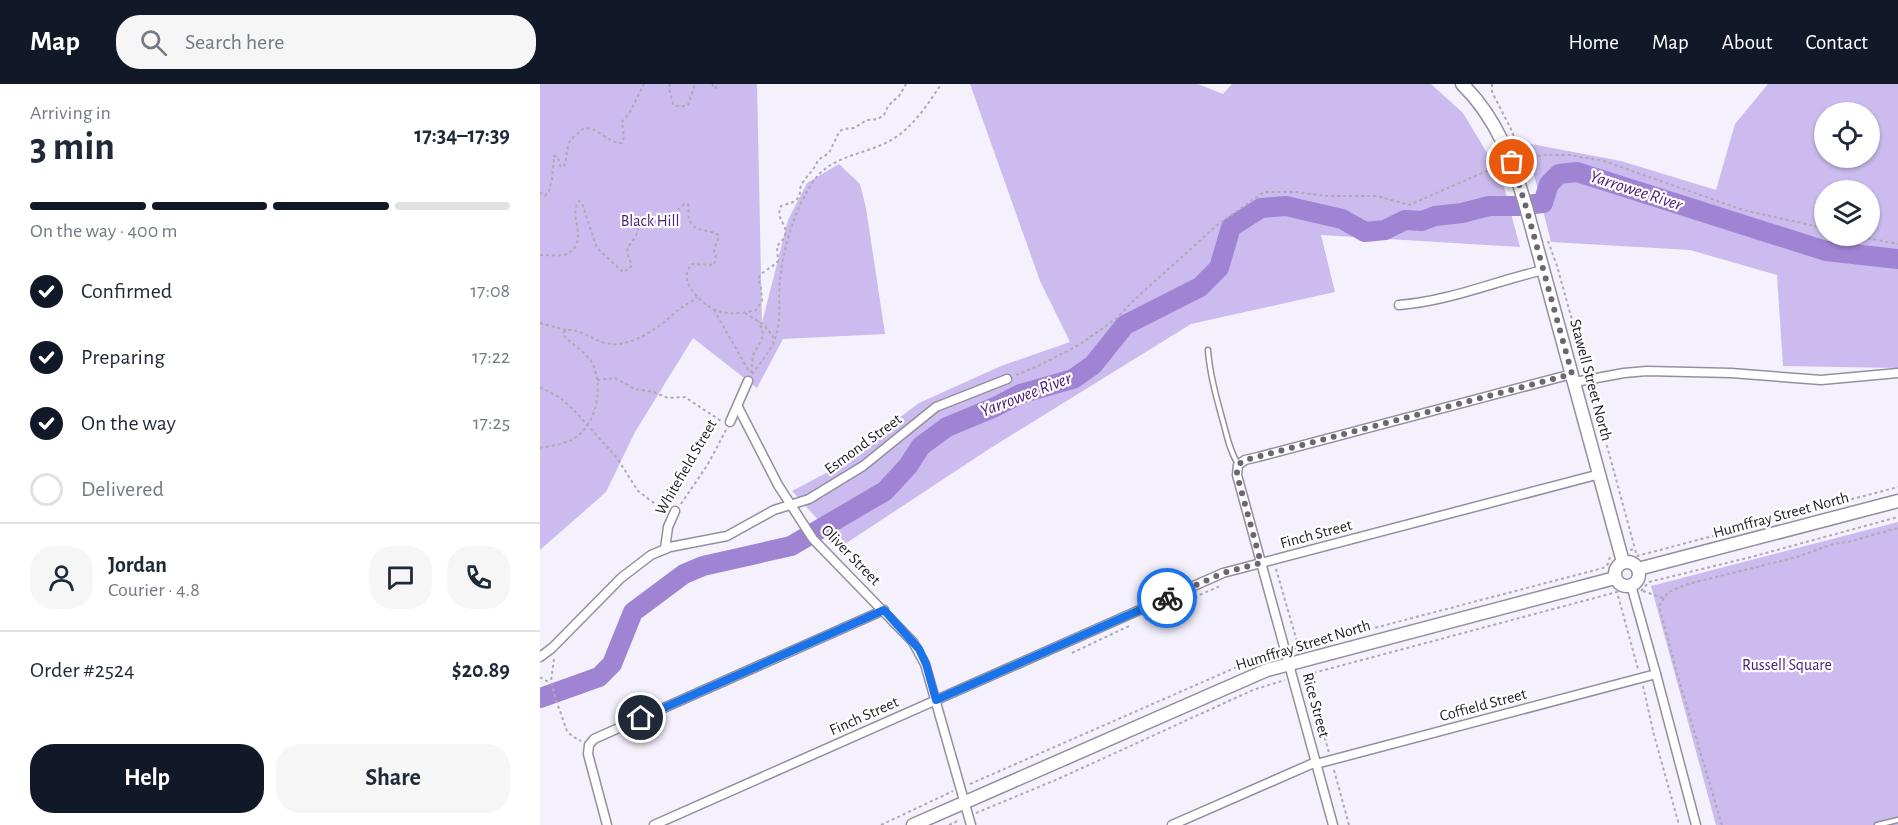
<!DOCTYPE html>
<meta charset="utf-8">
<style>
body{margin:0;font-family:"Alegreya Sans",sans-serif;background:#f6f6f7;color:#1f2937;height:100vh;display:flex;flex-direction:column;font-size:22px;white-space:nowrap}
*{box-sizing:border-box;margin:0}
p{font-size:20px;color:#747a83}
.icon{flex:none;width:33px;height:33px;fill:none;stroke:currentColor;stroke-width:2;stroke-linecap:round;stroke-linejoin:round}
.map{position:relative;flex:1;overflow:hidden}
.details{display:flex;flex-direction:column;background:#fff;width:540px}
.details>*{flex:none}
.fabs{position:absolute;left:1274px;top:18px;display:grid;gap:12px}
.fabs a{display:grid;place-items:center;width:66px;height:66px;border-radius:50%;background:#fff;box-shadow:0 2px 4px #0004;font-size:30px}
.pin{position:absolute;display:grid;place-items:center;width:51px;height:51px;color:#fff;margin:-26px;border:3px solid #fff;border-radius:50%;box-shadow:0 2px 6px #0007}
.courier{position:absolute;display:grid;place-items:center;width:60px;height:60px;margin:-30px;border:4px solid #1a73e8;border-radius:50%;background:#fff;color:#222;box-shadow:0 2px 8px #0007}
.overview em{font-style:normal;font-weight:700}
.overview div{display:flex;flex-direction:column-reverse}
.overview{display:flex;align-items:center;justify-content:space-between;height:102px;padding:0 30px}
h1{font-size:39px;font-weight:700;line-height:45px}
.bar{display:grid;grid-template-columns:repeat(4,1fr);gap:9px 6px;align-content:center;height:72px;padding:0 30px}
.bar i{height:8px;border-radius:4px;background:#e0e1e3}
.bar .current{background:#111827}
.bar p{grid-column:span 4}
.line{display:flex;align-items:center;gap:15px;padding:0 30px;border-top:2px solid #e0e1e3}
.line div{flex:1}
.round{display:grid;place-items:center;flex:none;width:63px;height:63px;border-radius:24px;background:#f6f6f7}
ol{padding:0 30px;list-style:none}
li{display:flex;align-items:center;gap:18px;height:66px}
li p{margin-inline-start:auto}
li .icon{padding:6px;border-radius:50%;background:#111827;color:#fff;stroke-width:4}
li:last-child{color:#747a83}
li i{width:33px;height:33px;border:3px solid #e0e1e3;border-radius:50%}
.primary-button{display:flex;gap:12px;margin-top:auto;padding:12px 30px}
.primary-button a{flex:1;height:69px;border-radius:24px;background:#111827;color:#fff;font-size:24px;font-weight:700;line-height:69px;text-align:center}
.primary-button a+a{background:#f6f6f7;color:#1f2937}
header{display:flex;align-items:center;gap:36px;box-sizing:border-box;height:84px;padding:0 30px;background:#111827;color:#fff}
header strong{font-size:28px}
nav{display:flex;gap:33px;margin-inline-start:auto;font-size:21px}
.search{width:420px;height:54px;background:#f6f6f7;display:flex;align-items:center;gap:15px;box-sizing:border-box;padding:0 21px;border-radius:24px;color:#747a83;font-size:22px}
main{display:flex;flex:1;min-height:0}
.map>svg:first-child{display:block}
</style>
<header>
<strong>Map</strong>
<div class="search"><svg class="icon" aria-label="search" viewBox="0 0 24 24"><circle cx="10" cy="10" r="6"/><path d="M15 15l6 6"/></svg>Search here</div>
<nav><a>Home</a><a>Map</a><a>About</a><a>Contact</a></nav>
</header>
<main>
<section class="details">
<div class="overview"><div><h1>3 min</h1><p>Arriving in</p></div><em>17:34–17:39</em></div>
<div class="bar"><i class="current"></i><i class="current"></i><i class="current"></i><i></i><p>On the way · 400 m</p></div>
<ol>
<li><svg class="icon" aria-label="check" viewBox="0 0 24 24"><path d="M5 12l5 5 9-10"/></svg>Confirmed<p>17:08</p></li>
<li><svg class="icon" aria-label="check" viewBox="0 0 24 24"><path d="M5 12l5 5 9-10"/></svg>Preparing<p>17:22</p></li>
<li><svg class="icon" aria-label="check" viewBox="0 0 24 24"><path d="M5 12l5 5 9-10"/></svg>On the way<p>17:25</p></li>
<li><i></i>Delivered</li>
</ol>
<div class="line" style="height:108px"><a class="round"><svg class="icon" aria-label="person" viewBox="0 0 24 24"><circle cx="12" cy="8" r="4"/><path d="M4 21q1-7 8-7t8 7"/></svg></a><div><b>Jordan</b><p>Courier · 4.8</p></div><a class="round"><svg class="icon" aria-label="chat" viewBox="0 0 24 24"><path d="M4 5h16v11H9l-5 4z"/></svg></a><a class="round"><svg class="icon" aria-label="phone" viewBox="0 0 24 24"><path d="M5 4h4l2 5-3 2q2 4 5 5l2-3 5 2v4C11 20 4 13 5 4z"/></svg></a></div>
<div class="line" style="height:78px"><div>Order #2524</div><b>$20.89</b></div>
<div class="primary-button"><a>Help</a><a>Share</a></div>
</section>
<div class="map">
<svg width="1358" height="741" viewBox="0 0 1358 741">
<rect width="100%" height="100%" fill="#f4f1fd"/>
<g fill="#cbe" fill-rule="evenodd">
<path d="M 0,0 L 217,0 L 222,239 L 248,136 L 267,99 L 299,80 L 320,100 L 326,124 L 345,250 L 243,255 L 217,304 L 153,254 L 95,348 L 66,408 L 0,466 Z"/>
<path d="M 430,0 L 658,0 L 683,10 L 692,0 L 891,0 L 923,29 L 961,92 L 980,163 L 781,151 L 795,208 L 651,240 L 449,365 L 302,462 L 252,407 L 286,389 L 379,319 L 461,282 L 530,258 L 500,197 Z"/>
<path d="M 1228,0 L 1358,0 L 1358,284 L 1243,282 L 1237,191 L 1150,166 L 1011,158 L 986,59 L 1081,77 L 1176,106 L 1195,40 ZM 1329,28 L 1329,74 L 1284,74 L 1284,28 ZM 1329,106 L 1329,152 L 1284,152 L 1284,106 Z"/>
<path d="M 1358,438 L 1358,741 L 1176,741 L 1111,502 Z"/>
</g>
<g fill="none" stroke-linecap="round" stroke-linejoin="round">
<path stroke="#a084d4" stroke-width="20" d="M 0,614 L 59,593 L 72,580 L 93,528 L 144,490 L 163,482 L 251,462 L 345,407 L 368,382 L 381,362 L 407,343 L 455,323 L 480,310 L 533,295 L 553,281 L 585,241 L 660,203 L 679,184 L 691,143 L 721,124 L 746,122 L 802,135 L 825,148 L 845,146 L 865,136 L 882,137 L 895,132 L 922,129 L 949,122 L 978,122 L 1003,119 L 1009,100 L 1019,90 L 1037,88 L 1286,167 L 1358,175"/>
<g stroke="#948f9e" stroke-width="7">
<g id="lane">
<path d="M 668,266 C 670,293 678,319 685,345 C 688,357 691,369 698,380"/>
<path d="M 1337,741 L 1358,736"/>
</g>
</g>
<g stroke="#948f9e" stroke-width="11">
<g id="street">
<path d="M 859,221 C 910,217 955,197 1004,186"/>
<path d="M 1035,298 L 1084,289 L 1107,287 L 1191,289 L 1281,296 L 1358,289"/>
<path d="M 198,323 L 238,401 L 273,455 L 373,558 L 385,580 L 431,741"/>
<path d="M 190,338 L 208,297"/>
<path d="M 125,465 L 128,443 L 135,427"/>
<path d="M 1091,501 L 1116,590 L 1156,741"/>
<path d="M 0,573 L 12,564 L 81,494 L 111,471 L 130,463 L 187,452 L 234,426 L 269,415 L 323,382 L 396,323 L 467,295"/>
<path d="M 776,680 L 1116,590"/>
<path d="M 67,741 L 48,670 L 49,661 L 54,655 L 344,526"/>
<path d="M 114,741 L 683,489 L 1060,390"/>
<path d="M 632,741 L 776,678"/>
<path d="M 793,741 L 697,391 L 698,381 L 705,376 L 718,373 L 1032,290"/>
</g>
</g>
<g stroke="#948f9e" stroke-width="15">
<g id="secondary">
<path d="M 922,0 C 957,34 973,78 986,123 L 1083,478"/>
<circle cx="1087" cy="490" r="12"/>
<path d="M 1098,485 L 1358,417"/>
<path d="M 373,741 L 727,586 L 1075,494"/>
</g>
</g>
<g stroke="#adaab4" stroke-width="2" stroke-dasharray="3 3" stroke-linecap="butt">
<path d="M 130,0 L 129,4 L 133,20 L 140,23 L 148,21 L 155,0"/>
<path d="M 172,0 L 175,5 L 178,0"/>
<path d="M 952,0 L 952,8 L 971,45 L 978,63"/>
<path d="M 980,75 L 1005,71 L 1029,71 L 1064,77 L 1203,126 L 1284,144"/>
<path d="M 0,108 L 5,112 L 9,107 L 12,95 L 14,72 L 18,73 L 20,82 L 24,83 C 27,75 26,67 29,59 C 31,55 35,52 39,48 C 52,35 66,60 82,59 L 84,53 L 82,38 L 89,30 L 104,0"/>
<path d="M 1316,152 L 1358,160"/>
<path d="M 1008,157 L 1017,182 L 1046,286"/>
<path d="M 0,171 C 8,171 16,172 24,171 C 29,170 32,167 35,163 C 44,148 29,132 39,117 L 42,119 L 57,164 L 83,188 L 89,185 L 92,181 L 87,169 L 88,163 L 96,152 L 99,140 C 115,129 127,139 144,120 L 148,120 C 149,125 148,131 149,135 C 154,150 171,144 179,152 L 174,166 L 176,173 L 174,181 L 151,180 C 149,185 146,188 147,194 C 148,207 166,223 178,227 C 190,231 205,229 216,226 L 222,217 L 221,204 L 218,195 C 221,187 231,185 238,177 L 237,162 C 258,142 233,140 241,122 C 246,120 255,119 258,114 C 261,110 259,104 262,100 C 267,90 273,89 278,76 L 289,69 L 299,48 L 303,45 L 314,44 L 327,36 L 338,35 L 344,31 L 348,22 L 359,12 L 366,0"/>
<path d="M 174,226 L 210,289"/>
<path d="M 205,229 L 224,241 L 234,254"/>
<path d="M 0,239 L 26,246"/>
<path d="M 211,289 L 213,271 L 222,255 L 223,249 L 219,237"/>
<path d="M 212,290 C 220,279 230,268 235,255 C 242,236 238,216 240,196 C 243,164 254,128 271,101 C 289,70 325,72 353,55 C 373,43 389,19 401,0"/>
<path d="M 476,291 L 500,281 L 539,261 L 577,234 L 593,217 L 676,142 L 724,108 L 757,108 L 785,112 L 837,112 L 869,121 L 949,86 L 960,77"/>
<path d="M 57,296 L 75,294 L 95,305 L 114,308 L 128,314 L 145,313 L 181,337"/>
<path d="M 0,303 L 19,313 L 33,325 L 77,374 L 98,407 L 126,428"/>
<path d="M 1051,303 L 1095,465"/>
<path d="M 0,364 C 12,362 26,360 36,353 C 57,339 64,301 52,279 C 47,269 33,261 25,253 L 23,249 L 26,246 C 41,245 51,255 65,259 C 90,266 121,242 138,226 C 144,221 151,219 157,213"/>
<path d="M 141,420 L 168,380 L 186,346"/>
<path d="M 1090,466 L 1095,465 L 1097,472 L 1358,403"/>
<path d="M 736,485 L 758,561"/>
<path d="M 1101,507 L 1109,498 L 1211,473 L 1358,433"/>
<path d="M 1103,507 L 1123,514"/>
<path d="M 605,535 L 680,502"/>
<path d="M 754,565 L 1063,484 L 1068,480 L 1070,473"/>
<path d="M 532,569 L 589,542"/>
<path d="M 14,575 L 11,597 L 16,616 L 27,647 L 32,652 L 41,657"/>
<path d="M 767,590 L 789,669"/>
<path d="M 762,592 L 1077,508 L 1098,585"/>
<path d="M 0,593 L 10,599"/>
<path d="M 1103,602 L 1114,651 L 1139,741"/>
<path d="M 794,686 L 809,741"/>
<path d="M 430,700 L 697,583 L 736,569"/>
<path d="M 436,729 L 518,695 L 713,606 L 745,596"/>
<path d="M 341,741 L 413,707"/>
<path d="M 409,741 L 420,736"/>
<path d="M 1182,741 L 1138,593 L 1119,522 L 1128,508 L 1148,500 L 1257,473 L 1293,460 L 1308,458 L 1358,444"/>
</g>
<use href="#lane" stroke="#fff" stroke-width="4"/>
<use href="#street" stroke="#fff" stroke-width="8"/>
<use href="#secondary" stroke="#fff" stroke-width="12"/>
</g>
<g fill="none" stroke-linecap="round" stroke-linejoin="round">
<path stroke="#6a676f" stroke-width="6" stroke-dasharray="0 10.8" d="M 627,514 L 683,489 L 721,479 L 697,391 L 697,383 L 702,377 L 1032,290 L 986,123 L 972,78"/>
<path stroke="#1a73e8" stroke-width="8" d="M 101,634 L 344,526 L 379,565 L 386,580 L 396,616 L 627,514"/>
</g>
<g text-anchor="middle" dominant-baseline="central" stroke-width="4.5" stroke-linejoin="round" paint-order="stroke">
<g font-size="16" fill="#4b207f" stroke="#fff">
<text x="110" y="137">Black Hill</text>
<text x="1247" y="581">Russell Square</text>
</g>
<g font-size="16" fill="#1f1d23" stroke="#fff">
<text transform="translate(1051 296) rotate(75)">Stawell Street North</text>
<text transform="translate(323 360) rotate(-36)">Esmond Street</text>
<text transform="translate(146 383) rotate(-60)">Whitefield Street</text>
<text transform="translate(1241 431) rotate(-15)">Humffray Street North</text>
<text transform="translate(776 450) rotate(-15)">Finch Street</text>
<text transform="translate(311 471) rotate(46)">Oliver Street</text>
<text transform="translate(763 561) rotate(-17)">Humffray Street North</text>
<text transform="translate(776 621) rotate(75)">Rice Street</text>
<text transform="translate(943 621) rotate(-15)">Coffield Street</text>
<text transform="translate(324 632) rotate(-24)">Finch Street</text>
</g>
<g font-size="18" font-style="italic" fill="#471b7a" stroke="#fff">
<text transform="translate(1096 107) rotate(18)">Yarrowee River</text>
<text transform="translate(486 311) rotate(-21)">Yarrowee River</text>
</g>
</g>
</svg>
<div class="fabs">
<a><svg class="icon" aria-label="locate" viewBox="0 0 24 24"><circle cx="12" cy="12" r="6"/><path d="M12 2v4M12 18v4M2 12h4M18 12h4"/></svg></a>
<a><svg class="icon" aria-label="layers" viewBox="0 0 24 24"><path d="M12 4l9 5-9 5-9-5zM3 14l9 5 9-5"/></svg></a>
</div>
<div class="pin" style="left:972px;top:78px;background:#ea580c"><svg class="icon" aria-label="bag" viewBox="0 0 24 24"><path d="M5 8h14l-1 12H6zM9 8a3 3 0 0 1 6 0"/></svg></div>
<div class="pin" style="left:101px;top:634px;background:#1f2937"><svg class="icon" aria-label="home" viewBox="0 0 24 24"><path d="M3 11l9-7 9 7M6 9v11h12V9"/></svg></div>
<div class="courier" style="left:627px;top:514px"><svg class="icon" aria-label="bike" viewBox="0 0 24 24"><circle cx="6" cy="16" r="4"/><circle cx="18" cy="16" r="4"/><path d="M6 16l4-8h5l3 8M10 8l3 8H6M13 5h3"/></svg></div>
</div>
</main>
